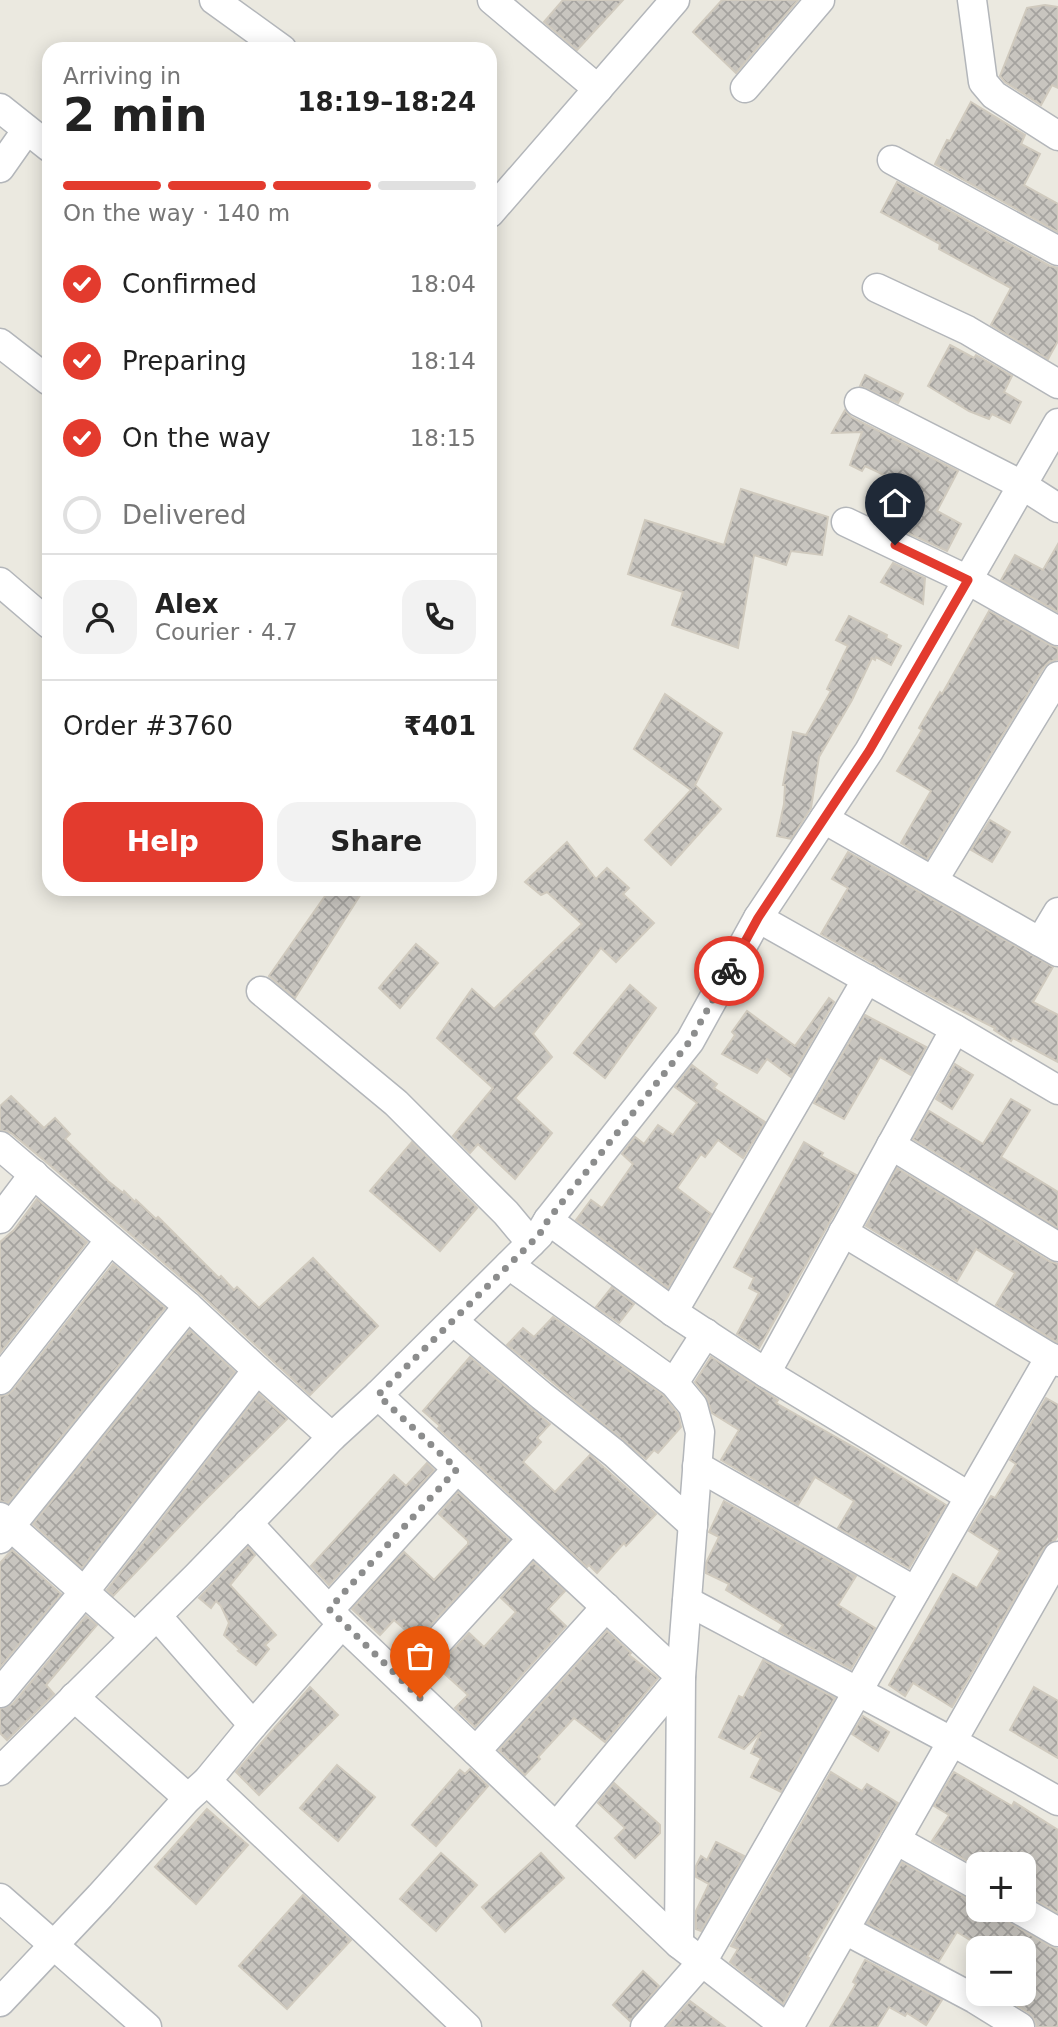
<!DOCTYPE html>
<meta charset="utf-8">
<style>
body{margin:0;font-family:"DejaVu Sans",sans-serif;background:#f2f2f2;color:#222;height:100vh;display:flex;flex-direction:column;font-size:26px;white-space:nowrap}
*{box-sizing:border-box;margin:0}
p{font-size:23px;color:#767676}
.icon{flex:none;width:38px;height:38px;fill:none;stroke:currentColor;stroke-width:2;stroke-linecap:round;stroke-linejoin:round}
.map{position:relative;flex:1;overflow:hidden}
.details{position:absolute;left:42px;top:42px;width:455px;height:854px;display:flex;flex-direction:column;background:#fff;border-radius:21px;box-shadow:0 4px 18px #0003}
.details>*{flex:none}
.controls{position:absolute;left:966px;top:1852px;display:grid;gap:14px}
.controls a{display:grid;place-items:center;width:70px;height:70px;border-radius:14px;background:#fff;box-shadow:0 4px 18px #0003;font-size:35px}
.pin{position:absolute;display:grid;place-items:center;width:60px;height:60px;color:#fff;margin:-72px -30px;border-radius:50% 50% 50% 0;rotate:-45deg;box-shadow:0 0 7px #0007}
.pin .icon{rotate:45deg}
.courier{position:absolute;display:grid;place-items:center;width:70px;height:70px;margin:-35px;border:5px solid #e33b2e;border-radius:50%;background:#fff;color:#222;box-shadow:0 2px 9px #0007}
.head em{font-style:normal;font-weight:800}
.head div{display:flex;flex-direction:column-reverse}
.head{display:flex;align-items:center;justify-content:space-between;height:119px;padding:0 21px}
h1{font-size:46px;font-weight:800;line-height:52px}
.bar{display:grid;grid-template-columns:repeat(4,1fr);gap:10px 7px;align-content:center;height:84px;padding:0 21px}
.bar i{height:9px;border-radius:5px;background:#e0e0e0}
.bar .current{background:#e33b2e}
.bar p{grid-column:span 4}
.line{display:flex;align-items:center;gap:18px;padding:0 21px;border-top:2px solid #e0e0e0}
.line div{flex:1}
.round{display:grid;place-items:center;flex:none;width:74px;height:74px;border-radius:21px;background:#f2f2f2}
ol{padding:0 21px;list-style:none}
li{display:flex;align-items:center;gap:21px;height:77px}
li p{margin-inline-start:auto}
li .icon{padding:7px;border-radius:50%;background:#e33b2e;color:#fff;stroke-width:4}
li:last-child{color:#767676}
li i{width:38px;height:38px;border:4px solid #e0e0e0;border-radius:50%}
.cta{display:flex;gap:14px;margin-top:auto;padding:14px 21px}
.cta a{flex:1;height:80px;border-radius:21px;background:#e33b2e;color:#fff;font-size:28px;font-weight:800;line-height:80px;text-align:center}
.cta a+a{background:#f2f2f2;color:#222}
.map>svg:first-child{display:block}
</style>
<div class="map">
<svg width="1058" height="2027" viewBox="0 0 1058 2027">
<defs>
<pattern id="building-cross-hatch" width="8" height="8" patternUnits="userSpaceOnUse" patternTransform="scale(1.75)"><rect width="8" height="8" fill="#c8c5bf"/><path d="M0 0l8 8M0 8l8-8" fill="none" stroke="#a5a39f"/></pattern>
</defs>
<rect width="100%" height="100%" fill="#ebe9e0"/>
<g fill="url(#building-cross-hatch)" stroke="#d0cabe" stroke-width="2">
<path d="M 563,0 L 623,0 L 577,50 L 544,22 Z"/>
<path d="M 722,0 L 798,0 L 736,73 L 693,32 Z"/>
<path d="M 1045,5 L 1058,7 L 1058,88 L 1052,85 L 1041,105 L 1005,82 L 1000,76 L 1027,8 Z"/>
<path d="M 971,102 L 1025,135 L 1021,144 L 1040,154 L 1024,185 L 1058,204 L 1058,232 L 935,164 L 947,140 L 950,141 Z"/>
<path d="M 897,182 L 1050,266 L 1058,268 L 1058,341 L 1048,359 L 991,325 L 1011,288 L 939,249 L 940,244 L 881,212 Z"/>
<path d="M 950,345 L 974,358 L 976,355 L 1012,376 L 1004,392 L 1021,402 L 1010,423 L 992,414 L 989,419 L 969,411 L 928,386 Z"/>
<path d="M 865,375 L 903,394 L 898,403 L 860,386 Z"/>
<path d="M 845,410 L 851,417 L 958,471 L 937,511 L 961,524 L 947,551 L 899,529 L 918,493 L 878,472 L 865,466 L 862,471 L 850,465 L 862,432 L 832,433 Z"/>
<path d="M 741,489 L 828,517 L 822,555 L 791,551 L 786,565 L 754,555 L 738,648 L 672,625 L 683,592 L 628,574 L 645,520 L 724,545 Z"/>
<path d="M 1058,544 L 1058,612 L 1001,580 L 1015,555 L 1043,570 Z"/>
<path d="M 893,563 L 925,578 L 923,604 L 881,582 Z"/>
<path d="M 989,611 L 1050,645 L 1058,648 L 1058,659 L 1049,662 L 1044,667 L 927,859 L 901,843 L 931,791 L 897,771 L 922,730 L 919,728 L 940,692 L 942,694 Z"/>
<path d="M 849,616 L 887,635 L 886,638 L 901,646 L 891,665 L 876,657 L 875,660 L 872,658 L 852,700 L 819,757 L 811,808 L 791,839 L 777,836 L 784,804 L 785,785 L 783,785 L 793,732 L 806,735 L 831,691 L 827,689 L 848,646 L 836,640 Z"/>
<path d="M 665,694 L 722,733 L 695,785 L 721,809 L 671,865 L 645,840 L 691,790 L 634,749 Z"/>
<path d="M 990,820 L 1010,832 L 992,862 L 971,850 Z"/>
<path d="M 567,842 L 596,879 L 607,868 L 629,888 L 623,894 L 654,923 L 616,962 L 601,948 L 533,1034 L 552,1057 L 515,1098 L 552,1133 L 515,1179 L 478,1144 L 470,1153 L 453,1136 L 493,1088 L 437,1038 L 472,989 L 494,1009 L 582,924 L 547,892 L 541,895 L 525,882 Z"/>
<path d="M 848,852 L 1053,967 L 1033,1002 L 1058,1015 L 1058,1062 L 1013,1038 L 1011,1041 L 994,1030 L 995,1028 L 933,997 L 821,934 L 848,888 L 832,879 Z"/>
<path d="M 330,889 L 364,889 L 295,998 L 269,976 Z"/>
<path d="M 416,944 L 438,963 L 400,1008 L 379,988 Z"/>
<path d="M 630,985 L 656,1008 L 605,1078 L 574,1053 Z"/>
<path d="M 829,998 L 834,1002 L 791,1077 L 767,1059 L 757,1073 L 722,1054 L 735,1035 L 732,1032 L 747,1011 L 795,1046 Z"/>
<path d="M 865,1015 L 926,1047 L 911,1075 L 880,1057 L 844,1119 L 814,1103 Z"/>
<path d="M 955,1064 L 973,1075 L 952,1109 L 936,1099 Z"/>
<path d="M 692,1065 L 717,1084 L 714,1088 L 765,1122 L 743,1158 L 718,1140 L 705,1157 L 701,1154 L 677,1188 L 711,1214 L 668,1288 L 576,1220 L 591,1200 L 602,1208 L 633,1164 L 622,1154 L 635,1137 L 644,1144 L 658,1125 L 673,1135 L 697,1103 L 675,1087 Z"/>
<path d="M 11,1096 L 44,1128 L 55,1118 L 70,1134 L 65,1139 L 108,1181 L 123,1193 L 124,1191 L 135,1202 L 136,1200 L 156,1219 L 158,1217 L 219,1278 L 221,1276 L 234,1290 L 237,1287 L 259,1308 L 313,1258 L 378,1326 L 310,1395 L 199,1293 L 45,1161 L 11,1133 L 0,1130 L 0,1106 Z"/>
<path d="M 1011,1099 L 1030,1110 L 1001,1157 L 1058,1192 L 1058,1228 L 913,1139 L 929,1111 L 983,1144 Z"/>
<path d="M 412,1142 L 477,1208 L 440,1251 L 370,1191 Z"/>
<path d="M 804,1142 L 823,1153 L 821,1156 L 856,1175 L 759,1348 L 737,1334 L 759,1293 L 749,1288 L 754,1278 L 734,1267 Z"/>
<path d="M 897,1168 L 1049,1261 L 1058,1264 L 1058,1343 L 996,1305 L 1015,1273 L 976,1249 L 957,1281 L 866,1226 Z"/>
<path d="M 37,1199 L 87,1242 L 0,1353 L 0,1242 L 14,1230 Z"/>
<path d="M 113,1264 L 165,1308 L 8,1503 L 0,1501 L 0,1396 L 7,1395 L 13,1390 Z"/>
<path d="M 612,1287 L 634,1304 L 619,1323 L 596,1307 Z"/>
<path d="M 553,1317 L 663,1395 L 678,1414 L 681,1427 L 658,1453 L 654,1450 L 646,1459 L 507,1345 L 523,1328 L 534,1337 Z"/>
<path d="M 190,1330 L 235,1372 L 82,1568 L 33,1524 Z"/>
<path d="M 470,1357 L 550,1424 L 537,1438 L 541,1442 L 523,1462 L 555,1492 L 590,1455 L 656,1514 L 626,1546 L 624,1543 L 597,1573 L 589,1565 L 587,1567 L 438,1428 L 440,1426 L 423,1411 Z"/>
<path d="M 711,1357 L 778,1400 L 776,1403 L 857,1449 L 946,1505 L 909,1568 L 838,1528 L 854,1501 L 815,1477 L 798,1505 L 721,1460 L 739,1430 L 712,1413 L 706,1396 L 695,1382 Z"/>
<path d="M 259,1394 L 287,1419 L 204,1501 L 113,1596 L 107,1590 Z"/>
<path d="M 1046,1398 L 1058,1405 L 1058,1535 L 1055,1540 L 1044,1548 L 952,1707 L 913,1683 L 905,1696 L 889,1685 L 953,1574 L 977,1588 L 1000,1551 L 969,1531 L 991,1496 L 995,1498 L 1016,1464 L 1010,1460 Z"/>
<path d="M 427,1463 L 434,1470 L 329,1585 L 311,1566 L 394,1475 L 406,1486 Z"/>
<path d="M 458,1492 L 509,1540 L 417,1640 L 394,1620 L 380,1635 L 352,1609 L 404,1552 L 434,1580 L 468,1544 L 468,1541 L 439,1514 Z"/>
<path d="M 724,1501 L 856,1576 L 838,1605 L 875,1628 L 851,1669 L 779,1631 L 783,1625 L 726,1590 L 729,1584 L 706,1573 L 706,1563 L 719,1537 L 709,1532 Z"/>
<path d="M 248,1547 L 255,1555 L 230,1585 L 276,1635 L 265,1645 L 269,1649 L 256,1665 L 238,1651 L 240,1650 L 224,1635 L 229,1623 L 221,1606 L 216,1601 L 211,1608 L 199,1598 Z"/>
<path d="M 12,1550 L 61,1594 L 0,1667 L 0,1563 Z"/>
<path d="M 533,1562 L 565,1591 L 548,1609 L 566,1626 L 475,1727 L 455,1708 L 468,1695 L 437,1667 L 469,1633 L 484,1647 L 516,1612 L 501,1598 Z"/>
<path d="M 86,1616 L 97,1625 L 46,1685 L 54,1694 L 7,1740 L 0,1733 L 0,1709 L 13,1704 Z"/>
<path d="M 607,1631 L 631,1653 L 629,1655 L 658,1678 L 605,1742 L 574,1718 L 538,1757 L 540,1759 L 525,1775 L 499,1750 Z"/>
<path d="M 763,1660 L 835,1698 L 781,1792 L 751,1777 L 761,1758 L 751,1753 L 761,1732 L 744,1749 L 719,1737 L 739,1696 L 743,1698 Z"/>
<path d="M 310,1687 L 338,1715 L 259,1795 L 236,1772 Z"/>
<path d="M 1034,1687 L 1058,1701 L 1058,1758 L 1010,1730 Z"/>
<path d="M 863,1716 L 889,1732 L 878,1751 L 852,1734 Z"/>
<path d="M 337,1765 L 375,1797 L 338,1841 L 300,1808 Z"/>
<path d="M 470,1769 L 488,1786 L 436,1846 L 412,1825 L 460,1770 L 465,1774 Z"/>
<path d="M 831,1772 L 862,1791 L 867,1784 L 898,1803 L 807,1957 L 809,1958 L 783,2004 L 730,1962 L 738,1949 L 731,1946 Z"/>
<path d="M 954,1772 L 1012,1806 L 1014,1802 L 1058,1830 L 1058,1913 L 1024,1894 L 1024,1864 L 978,1864 L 978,1867 L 932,1841 L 949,1815 L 934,1806 Z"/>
<path d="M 614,1783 L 660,1825 L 660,1833 L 635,1858 L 615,1838 L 625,1828 L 598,1803 Z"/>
<path d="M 207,1809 L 248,1845 L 196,1904 L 155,1867 Z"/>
<path d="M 716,1842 L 744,1856 L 701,1931 L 696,1929 L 696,1911 L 709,1884 L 696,1877 L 696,1866 L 701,1856 L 707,1860 Z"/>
<path d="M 441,1853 L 477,1885 L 436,1931 L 400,1899 Z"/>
<path d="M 541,1853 L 564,1878 L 505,1932 L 482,1907 Z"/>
<path d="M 902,1862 L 970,1900 L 978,1903 L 978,1909 L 997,1909 L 1002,1913 L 1010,1923 L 1050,1946 L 1058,1949 L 1058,2027 L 1037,2027 L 1034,2019 L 1029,2013 L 997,1993 L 1024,1993 L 1024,1948 L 983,1948 L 957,1932 L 939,1961 L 867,1923 Z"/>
<path d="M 303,1895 L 351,1940 L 287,2009 L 239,1966 Z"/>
<path d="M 865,1960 L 942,2000 L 926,2025 L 907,2013 L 905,2016 L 889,2007 L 877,2027 L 830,2027 L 856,1984 L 853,1982 Z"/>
<path d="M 643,1971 L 659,1986 L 630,2021 L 613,2005 Z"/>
<path d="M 690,2001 L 725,2027 L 667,2027 Z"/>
</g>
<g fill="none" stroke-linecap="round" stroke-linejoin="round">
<g stroke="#b3b6ba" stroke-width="31">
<g id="minor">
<path d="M 214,0 L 282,49"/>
<path d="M 492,0 L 598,89"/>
<path d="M 972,0 L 983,82 L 994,95 L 1058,136"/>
<path d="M 745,88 L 820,0"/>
<path d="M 0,108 L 49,147"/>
<path d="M 892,160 L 1058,251"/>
<path d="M 0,168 L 26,131"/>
<path d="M 490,213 L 675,0"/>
<path d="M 877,288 L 967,330 L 1058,384"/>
<path d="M 0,343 L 49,381"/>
<path d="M 859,402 L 1022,485 L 1058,508"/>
<path d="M 846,522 L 968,580 L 1058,631"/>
<path d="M 0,582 L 49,624"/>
<path d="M 824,819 L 1058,952"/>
<path d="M 933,881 L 1058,676"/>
<path d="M 758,918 L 955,1029 L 1058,1090"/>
<path d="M 1040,942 L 1058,912"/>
<path d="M 261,991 L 396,1103 L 506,1213 L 531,1243"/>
<path d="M 891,1145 L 1058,1247"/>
<path d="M 0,1146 L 188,1306 L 257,1370 L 332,1437"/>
<path d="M 0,1219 L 34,1174"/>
<path d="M 548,1220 L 673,1312 L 766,1373 L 970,1497"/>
<path d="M 843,1232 L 1058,1362"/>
<path d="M 509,1265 L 674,1383 L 693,1406 L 700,1432 L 681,1677 L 679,1944"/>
<path d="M 673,1312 L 867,979"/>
<path d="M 453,1321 L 542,1396 L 614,1453 L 693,1525"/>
<path d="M 766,1373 L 955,1029"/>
<path d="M 0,1380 L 110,1240"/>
<path d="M 674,1383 L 706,1333"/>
<path d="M 378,1395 L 681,1677 L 556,1827"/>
<path d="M 697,1466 L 915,1591"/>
<path d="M 0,1517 L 135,1637"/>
<path d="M 0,1539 L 188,1306"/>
<path d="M 687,1601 L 953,1742 L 1058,1801"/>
<path d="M 329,1610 L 457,1469"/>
<path d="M 157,1616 L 253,1725"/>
<path d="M 342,1624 L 679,1944 L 786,2027"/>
<path d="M 402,1681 L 532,1539"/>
<path d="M 0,1693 L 84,1592 L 257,1370"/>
<path d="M 74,1697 L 188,1798"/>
<path d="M 476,1751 L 606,1607"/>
<path d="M 0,1771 L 197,1576 L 332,1437 L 378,1395 L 539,1235 L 548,1220 L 690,1041 L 758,918 L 869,751 L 1058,423"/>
<path d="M 207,1781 L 467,2027"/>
<path d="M 896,1840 L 978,1886"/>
<path d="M 0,1898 L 147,2027"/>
<path d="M 1018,1909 L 1058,1932"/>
<path d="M 845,1930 L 975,1999 L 1020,2027"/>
<path d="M 0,2002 L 100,1896 L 188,1798 L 207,1781 L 253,1725 L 342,1624 L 248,1523"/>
<path d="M 645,2027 L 702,1962 L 1050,1357"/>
<path d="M 789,2027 L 1058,1556"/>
</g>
</g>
<use href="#minor" stroke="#fff" stroke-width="28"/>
</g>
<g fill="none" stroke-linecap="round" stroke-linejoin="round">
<path stroke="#8c8d8d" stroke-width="7" stroke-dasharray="0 12.6" d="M 420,1698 L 329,1609 L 457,1469 L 378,1395 L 539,1235 L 548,1220 L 690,1041 L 729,971"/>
<path stroke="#e33b2e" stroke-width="9" d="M 729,971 L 758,918 L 869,751 L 968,580 L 895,545"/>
</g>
</svg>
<div class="controls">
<a>+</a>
<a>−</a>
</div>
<div class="pin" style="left:420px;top:1698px;background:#ea580c"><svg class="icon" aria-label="bag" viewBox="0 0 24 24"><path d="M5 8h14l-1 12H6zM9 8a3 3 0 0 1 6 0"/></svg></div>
<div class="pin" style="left:895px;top:545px;background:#1f2937"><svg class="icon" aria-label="home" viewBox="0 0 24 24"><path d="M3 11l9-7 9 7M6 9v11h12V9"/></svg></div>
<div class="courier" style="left:729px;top:971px"><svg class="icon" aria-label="bike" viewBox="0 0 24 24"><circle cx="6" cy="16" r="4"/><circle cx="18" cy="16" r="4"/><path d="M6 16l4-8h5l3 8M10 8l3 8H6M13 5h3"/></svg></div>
<section class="details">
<div class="head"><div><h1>2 min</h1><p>Arriving in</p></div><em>18:19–18:24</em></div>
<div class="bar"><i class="current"></i><i class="current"></i><i class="current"></i><i></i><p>On the way · 140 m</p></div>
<ol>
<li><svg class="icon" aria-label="check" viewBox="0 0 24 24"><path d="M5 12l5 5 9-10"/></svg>Confirmed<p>18:04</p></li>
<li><svg class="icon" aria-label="check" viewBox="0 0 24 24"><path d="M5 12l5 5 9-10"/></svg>Preparing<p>18:14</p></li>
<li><svg class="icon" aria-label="check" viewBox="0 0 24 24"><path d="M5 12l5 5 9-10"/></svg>On the way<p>18:15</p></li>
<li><i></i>Delivered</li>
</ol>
<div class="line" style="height:126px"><a class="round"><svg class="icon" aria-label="person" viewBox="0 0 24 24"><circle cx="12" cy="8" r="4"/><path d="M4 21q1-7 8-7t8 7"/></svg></a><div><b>Alex</b><p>Courier · 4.7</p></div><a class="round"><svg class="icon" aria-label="phone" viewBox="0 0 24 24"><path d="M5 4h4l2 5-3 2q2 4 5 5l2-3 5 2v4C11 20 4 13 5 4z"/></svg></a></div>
<div class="line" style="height:91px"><div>Order #3760</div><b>₹401</b></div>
<div class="cta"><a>Help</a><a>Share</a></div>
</section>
</div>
